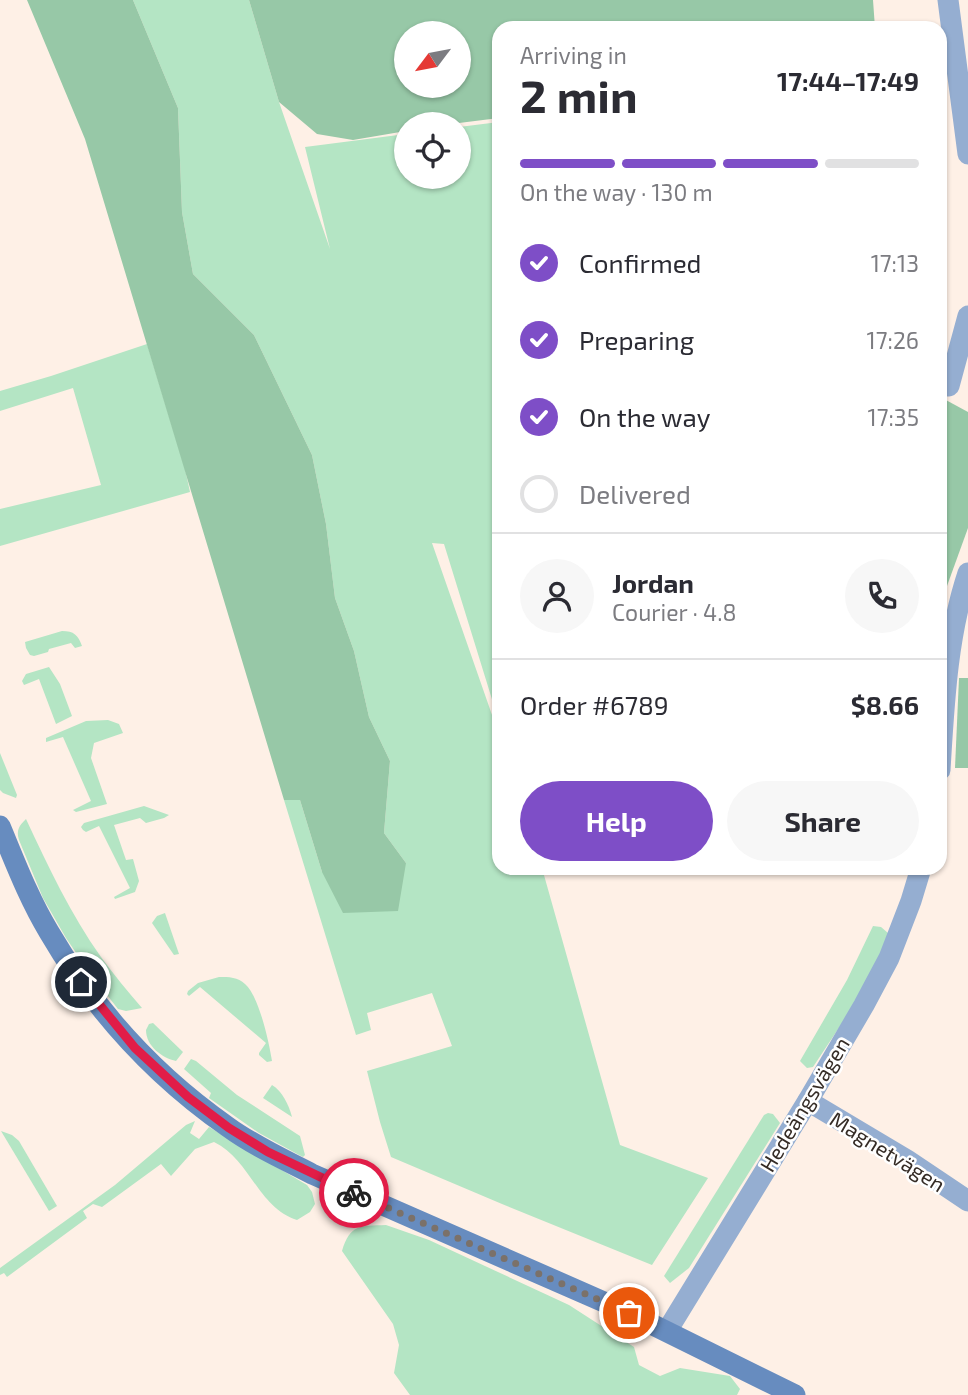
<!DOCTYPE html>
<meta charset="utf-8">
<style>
body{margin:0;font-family:"Exo 2",sans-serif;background:#f7f7f7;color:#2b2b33;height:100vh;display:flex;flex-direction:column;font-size:26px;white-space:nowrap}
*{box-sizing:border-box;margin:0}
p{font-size:23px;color:#7c7c81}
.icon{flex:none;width:38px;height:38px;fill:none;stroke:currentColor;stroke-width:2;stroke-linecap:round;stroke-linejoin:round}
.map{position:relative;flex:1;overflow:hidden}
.sheet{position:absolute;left:492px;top:21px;width:455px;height:854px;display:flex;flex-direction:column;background:#fff;border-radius:21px;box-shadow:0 2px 5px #0004}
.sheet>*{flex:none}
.needle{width:46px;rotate:238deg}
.controls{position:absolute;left:394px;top:21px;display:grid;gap:14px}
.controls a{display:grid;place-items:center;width:77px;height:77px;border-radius:50%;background:#fff;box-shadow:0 2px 5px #0004;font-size:35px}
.pin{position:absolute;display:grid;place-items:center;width:60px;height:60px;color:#fff;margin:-30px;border:4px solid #fff;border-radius:50%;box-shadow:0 2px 7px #0007}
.courier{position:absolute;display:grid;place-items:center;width:70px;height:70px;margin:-35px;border:5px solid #e11d48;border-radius:50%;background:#fff;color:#222;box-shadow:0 2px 9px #0007}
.head em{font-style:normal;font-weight:700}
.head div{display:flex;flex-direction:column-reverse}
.head{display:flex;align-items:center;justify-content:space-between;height:119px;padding:0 28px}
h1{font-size:46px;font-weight:700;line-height:52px}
.bar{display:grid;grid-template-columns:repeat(4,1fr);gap:10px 7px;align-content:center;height:84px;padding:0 28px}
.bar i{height:9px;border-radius:5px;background:#e1e1e2}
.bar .active{background:#7e4ec7}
.bar p{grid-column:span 4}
.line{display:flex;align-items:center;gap:18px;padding:0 28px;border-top:2px solid #e1e1e2}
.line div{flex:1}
.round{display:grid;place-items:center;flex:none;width:74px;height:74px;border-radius:37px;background:#f7f7f7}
ol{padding:0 28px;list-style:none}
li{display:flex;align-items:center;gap:21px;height:77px}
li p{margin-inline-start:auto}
li .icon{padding:7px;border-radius:50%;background:#7e4ec7;color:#fff;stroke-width:4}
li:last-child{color:#7c7c81}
li i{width:38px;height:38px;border:4px solid #e1e1e2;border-radius:50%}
.cta{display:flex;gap:14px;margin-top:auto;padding:14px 28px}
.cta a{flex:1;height:80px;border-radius:42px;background:#7e4ec7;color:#fff;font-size:28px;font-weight:700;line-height:80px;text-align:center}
.cta a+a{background:#f7f7f7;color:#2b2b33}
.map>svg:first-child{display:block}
</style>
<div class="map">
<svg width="968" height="1395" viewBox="0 0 968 1395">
<rect width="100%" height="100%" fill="#fef0e6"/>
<g fill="#b4e5c4">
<path d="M 133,0 L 249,0 L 279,102 L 330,249 L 305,147 L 406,134 L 406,177 L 458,177 L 459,127 L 499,122 L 499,722 L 444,544 L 432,543 L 499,735 L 499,868 L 542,868 L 620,1145 L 708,1178 L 652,1265 L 502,1204 L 391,1157 L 380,1122 L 367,1071 L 452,1046 L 432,993 L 367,1013 L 371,1030 L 356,1035 L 284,800 L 300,800 L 322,872 L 406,863 L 384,833 L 390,761 L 369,717 L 354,651 L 335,598 L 326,524 L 312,455 L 254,335 L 193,274 L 182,212 L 178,108 Z"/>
<path d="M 147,344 L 185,469 L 190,492 L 0,546 L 0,509 L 101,485 L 73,388 L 0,411 L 0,391 L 51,376 Z"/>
<path d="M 62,631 C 74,631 78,635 82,646 L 75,648 L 71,643 L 49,649 L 48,652 L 34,656 L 30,655 L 26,648 L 25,642 Z"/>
<path d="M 49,667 L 60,684 L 72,716 L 56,724 L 39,679 L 24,685 L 22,681 L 26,674 Z"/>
<path d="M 108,720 L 119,724 L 123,733 L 94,743 L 91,758 L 107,804 L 76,812 L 73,810 L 91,801 L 63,737 L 46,742 L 46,738 L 86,721 Z"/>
<path d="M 0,753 L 17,795 L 16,798 L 3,793 L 0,790 Z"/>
<path d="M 144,806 L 169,815 L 164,818 L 146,823 L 140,818 L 114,825 L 126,860 L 133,859 L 139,881 L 135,892 L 115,899 L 114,897 L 130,888 L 99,826 L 86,832 L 83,830 L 81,827 L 84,823 Z"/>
<path d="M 26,819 C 48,866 71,915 101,957 C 114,975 128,992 142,1008 L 126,1011 L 118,1009 L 89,972 L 66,938 L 43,898 L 19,840 C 16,830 19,826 26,819 Z"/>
<path d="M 165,913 L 179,954 L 174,955 L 152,923 L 157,916 Z"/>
<path d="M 873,926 L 881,927 L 888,933 L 888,939 L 850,1011 L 813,1067 L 807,1068 L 800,1061 L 847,980 Z"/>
<path d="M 219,977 C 229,977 238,977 245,984 C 259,996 269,1042 272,1061 L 267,1062 L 259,1055 L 259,1053 L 266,1043 L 200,987 L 189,996 L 187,994 L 188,991 L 198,983 Z"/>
<path d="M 153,1023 L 183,1052 L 176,1061 C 162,1058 146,1046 146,1030 L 149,1024 Z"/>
<path d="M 191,1059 L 196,1061 L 237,1095 L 300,1136 L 305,1155 L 303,1157 L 299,1155 L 259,1133 L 209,1098 L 211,1093 L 184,1069 Z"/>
<path d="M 272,1085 C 282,1091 289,1105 292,1117 L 263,1098 Z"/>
<path d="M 768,1113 L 773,1114 L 780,1123 L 689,1268 L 670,1283 L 664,1276 L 764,1115 Z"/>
<path d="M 195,1121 L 190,1133 L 199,1139 L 209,1127 L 307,1185 L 312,1192 L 315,1204 L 310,1212 L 297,1220 C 258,1208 250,1159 214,1142 L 195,1149 L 171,1176 L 161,1164 L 102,1207 L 93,1204 L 83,1211 L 87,1218 L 7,1277 L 4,1273 L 0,1275 L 0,1268 L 115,1185 L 186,1125 Z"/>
<path d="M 1,1131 L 12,1135 L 19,1141 L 57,1206 L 49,1211 Z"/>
<path d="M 386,1225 L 429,1240 L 569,1305 L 634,1347 L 639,1365 L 660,1376 L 680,1368 L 730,1376 L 740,1389 L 737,1395 L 410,1395 L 394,1373 L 399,1345 L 393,1324 L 342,1251 C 350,1224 360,1226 386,1225 Z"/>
</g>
<g fill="#97c8a7" fill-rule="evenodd">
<path d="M 27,0 L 133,0 L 178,108 L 182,212 L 193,274 L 254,335 L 312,455 L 326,524 L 335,598 L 354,651 L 369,717 L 390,761 L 384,833 L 406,863 L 398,911 L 343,913 L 322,872 L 300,800 L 284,800 L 85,139 Z"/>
<path d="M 249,0 L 873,0 L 875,28 L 499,28 L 499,118 L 451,124 L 406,124 L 406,131 L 353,140 L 317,134 L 279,102 ZM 458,33 L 458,86 L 406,86 L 406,33 Z"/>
<path d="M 940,398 L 944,399 L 968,412 L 968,528 L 943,597 L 940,596 Z"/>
<path d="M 959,678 L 968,678 L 968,768 L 955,768 Z"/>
</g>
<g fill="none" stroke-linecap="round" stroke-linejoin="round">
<g stroke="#95aed1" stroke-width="21">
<path d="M 948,0 L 968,154"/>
<path d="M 949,386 L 968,316"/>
<path d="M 940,770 C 944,705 947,636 968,573"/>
<path d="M 808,1101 L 907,1160 L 968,1201"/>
<path d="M 667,1331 L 809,1099 L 864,1005 L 889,958 L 911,901 L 921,868"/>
</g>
<path stroke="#678cbf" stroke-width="21" d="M 0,826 C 15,862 29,899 49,932 C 94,1009 155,1076 228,1127 C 254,1146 283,1159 312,1174 L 629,1313 L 795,1395"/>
</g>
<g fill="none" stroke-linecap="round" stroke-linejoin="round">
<path stroke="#7b7169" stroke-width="7" stroke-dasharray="0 12.6" d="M 354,1193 L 629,1313"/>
<path stroke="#e11d48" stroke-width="9" d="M 81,982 L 135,1048 L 188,1097 L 229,1128 L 268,1152 L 354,1193"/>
</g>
<g text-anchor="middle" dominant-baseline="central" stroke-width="5" stroke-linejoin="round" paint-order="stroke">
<g font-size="21" fill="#352c26" stroke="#fff">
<text transform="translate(804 1104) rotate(-59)">Hedeängsvägen</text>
<text transform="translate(888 1151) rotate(32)">Magnetvägen</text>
</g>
</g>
</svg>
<div class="controls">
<a><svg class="needle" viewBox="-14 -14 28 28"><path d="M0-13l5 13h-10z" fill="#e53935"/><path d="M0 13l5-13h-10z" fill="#7c7c81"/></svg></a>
<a><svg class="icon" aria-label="locate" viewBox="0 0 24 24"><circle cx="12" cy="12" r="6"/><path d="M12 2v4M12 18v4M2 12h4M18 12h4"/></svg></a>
</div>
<div class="pin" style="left:629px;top:1313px;background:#ea580c"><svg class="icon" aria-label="bag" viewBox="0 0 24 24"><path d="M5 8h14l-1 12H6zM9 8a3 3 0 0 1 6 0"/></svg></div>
<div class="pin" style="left:81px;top:982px;background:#1f2937"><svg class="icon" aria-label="home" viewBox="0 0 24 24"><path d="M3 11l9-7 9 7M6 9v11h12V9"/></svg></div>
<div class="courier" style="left:354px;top:1193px"><svg class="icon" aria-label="bike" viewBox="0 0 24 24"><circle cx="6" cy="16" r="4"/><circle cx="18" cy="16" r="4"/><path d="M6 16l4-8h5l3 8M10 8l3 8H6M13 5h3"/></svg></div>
<section class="sheet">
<div class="head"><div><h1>2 min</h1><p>Arriving in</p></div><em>17:44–17:49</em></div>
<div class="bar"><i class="active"></i><i class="active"></i><i class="active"></i><i></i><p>On the way · 130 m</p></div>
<ol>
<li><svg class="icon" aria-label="check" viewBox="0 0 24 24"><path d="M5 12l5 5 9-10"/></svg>Confirmed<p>17:13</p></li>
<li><svg class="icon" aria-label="check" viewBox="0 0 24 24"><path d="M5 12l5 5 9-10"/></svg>Preparing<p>17:26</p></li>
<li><svg class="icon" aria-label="check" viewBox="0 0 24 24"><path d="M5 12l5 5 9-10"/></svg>On the way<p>17:35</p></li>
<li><i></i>Delivered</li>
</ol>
<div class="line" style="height:126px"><a class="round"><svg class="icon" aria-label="person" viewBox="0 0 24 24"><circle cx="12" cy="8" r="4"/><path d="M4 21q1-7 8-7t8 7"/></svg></a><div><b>Jordan</b><p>Courier · 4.8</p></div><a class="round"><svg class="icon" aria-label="phone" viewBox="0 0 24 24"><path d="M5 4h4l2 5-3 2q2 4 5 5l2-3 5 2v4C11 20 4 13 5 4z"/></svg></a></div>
<div class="line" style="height:91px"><div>Order #6789</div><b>$8.66</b></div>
<div class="cta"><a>Help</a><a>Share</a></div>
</section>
</div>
